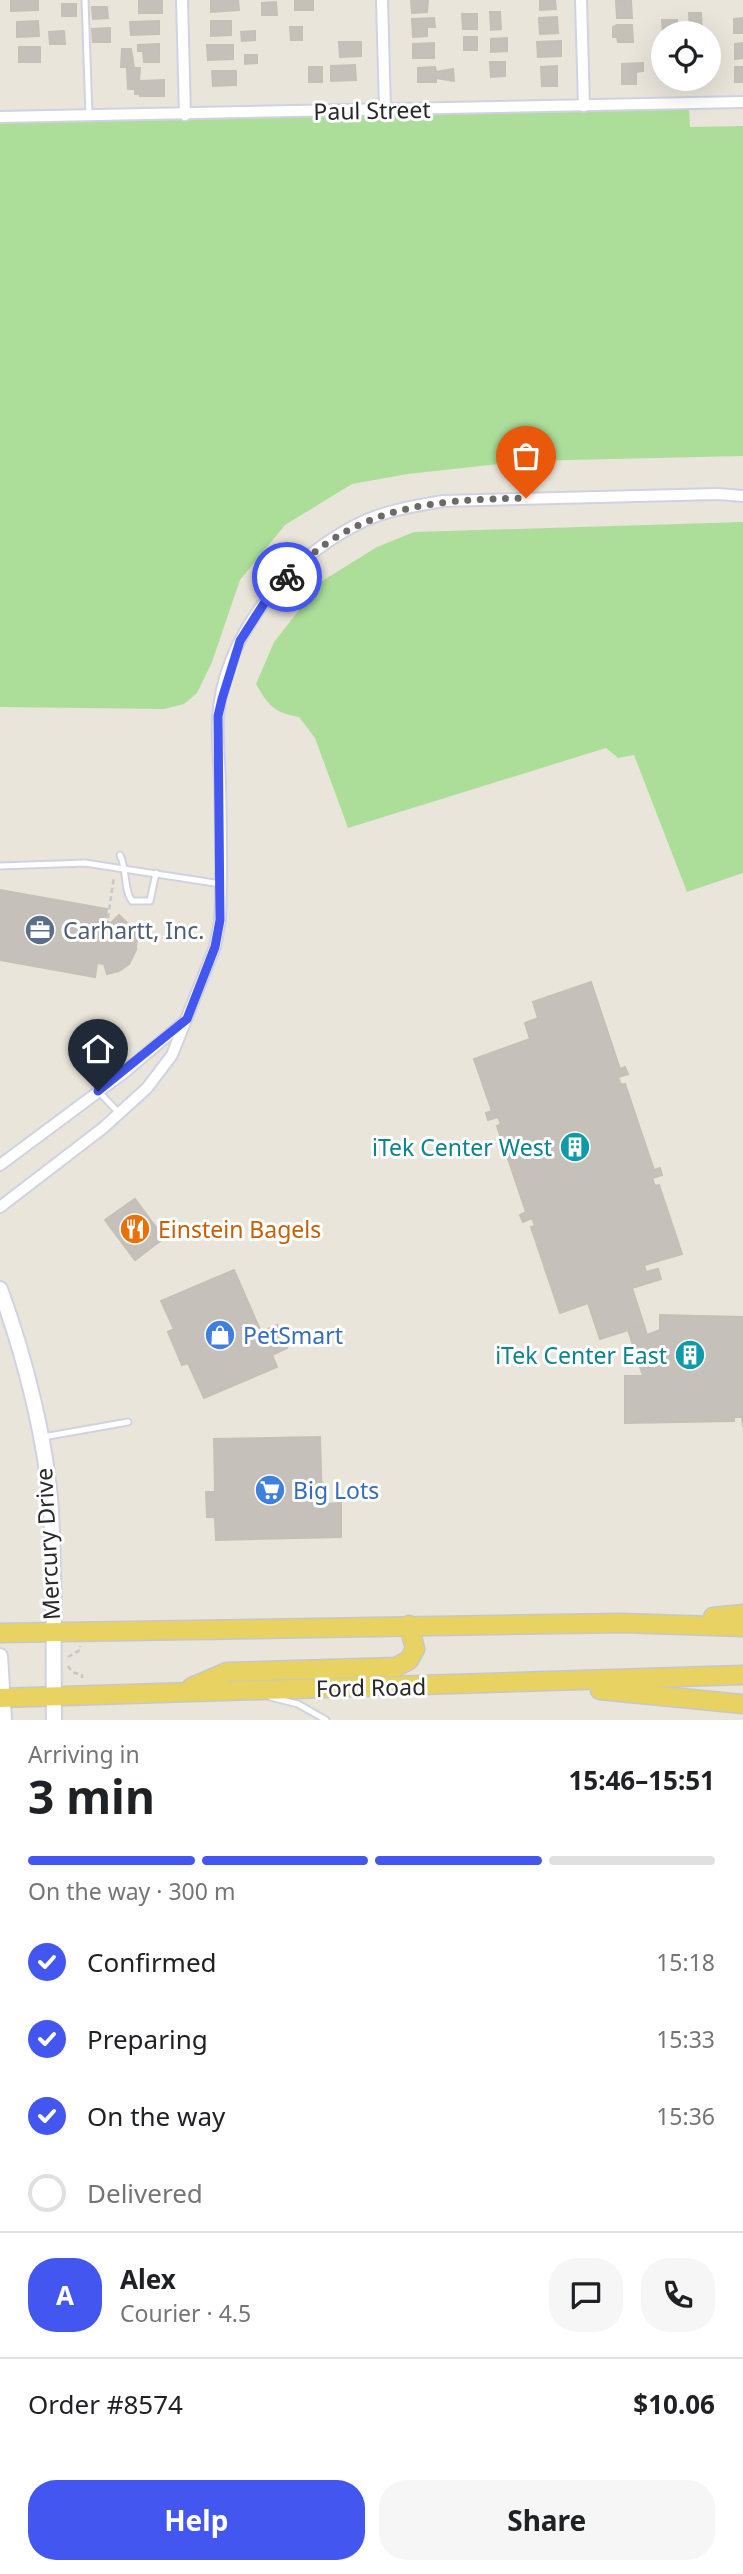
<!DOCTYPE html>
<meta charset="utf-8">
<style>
body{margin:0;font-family:"Noto Sans",sans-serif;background:#f6f6f6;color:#202124;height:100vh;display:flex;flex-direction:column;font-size:26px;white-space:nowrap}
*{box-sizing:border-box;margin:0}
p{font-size:23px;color:#757577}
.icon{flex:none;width:38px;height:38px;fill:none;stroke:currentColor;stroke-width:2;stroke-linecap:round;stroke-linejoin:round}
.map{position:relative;height:1720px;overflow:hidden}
.drawer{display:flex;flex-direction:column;background:#fff;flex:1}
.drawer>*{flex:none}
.fabs{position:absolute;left:651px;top:21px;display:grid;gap:14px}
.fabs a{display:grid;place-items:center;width:70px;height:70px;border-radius:50%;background:#fff;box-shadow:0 7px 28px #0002;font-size:35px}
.pin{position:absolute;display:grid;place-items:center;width:60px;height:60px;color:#fff;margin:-72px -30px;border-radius:50% 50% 50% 0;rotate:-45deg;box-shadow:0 0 7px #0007}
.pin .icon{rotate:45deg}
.courier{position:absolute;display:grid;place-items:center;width:70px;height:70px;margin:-35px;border:5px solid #4356ef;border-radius:50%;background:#fff;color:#222;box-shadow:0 2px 9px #0007}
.overview em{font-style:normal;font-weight:700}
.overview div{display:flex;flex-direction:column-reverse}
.overview{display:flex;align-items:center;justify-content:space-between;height:119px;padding:0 28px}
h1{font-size:46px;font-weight:700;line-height:52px}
.bar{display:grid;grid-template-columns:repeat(4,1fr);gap:10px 7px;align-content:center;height:84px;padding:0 28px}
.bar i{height:9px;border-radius:5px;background:#e0e0e0}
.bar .current{background:#4356ef}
.bar p{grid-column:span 4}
.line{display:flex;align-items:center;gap:18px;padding:0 28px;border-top:2px solid #e0e0e0}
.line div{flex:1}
.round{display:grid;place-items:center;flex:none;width:74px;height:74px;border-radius:28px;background:#f6f6f6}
ol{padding:0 28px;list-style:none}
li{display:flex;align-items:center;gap:21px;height:77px}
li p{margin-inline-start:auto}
li .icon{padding:7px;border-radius:50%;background:#4356ef;color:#fff;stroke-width:4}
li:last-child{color:#757577}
li i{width:38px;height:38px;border:4px solid #e0e0e0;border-radius:50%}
.cta{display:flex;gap:14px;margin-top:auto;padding:14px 28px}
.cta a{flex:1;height:80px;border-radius:28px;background:#4356ef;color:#fff;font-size:28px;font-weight:700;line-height:80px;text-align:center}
.cta a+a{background:#f6f6f6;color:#202124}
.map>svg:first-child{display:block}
</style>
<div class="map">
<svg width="743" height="1720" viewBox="0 0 743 1720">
<rect width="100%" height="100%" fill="#eae5db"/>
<g fill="#acde9a">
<path d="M 689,109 L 690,127 L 743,126 L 743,456 L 527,461 L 408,474 L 352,484 L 285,525 L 240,580 L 212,662 L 197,693 L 184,704 L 164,709 L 0,707 L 0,122 Z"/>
<path d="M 743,522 L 743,873 L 687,892 L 634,755 L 618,758 L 606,748 L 348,828 L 315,738 L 299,717 C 274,713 268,705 256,684 L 274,642 L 322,581 L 377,547 L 414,532 Z"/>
</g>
<g fill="#c5c1ba" stroke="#c5c0b5" stroke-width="2">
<path d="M 11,0 L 38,0 L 38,10 L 11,11 Z"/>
<rect x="139" y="0" width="23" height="13"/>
<path d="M 211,0 L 238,0 L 239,10 L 211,12 Z"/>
<rect x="295" y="0" width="18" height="10"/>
<path d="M 411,0 L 428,0 L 427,12 L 412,13 Z"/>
<path d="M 540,0 L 555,0 L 556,9 L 540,10 Z"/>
<path d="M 631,0 L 632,18 L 617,18 L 616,1 Z"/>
<path d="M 276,2 L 277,15 L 262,15 L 262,3 Z"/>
<rect x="62" y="4" width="14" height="12"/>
<path d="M 92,7 L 107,7 L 108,18 L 93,19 Z"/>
<path d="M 490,12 L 500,12 L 501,29 L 491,30 Z"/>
<path d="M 689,13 L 701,13 L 702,32 L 690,32 Z"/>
<path d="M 462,14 L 477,14 L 477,29 L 463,29 Z"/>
<path d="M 557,17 L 558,33 L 540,34 L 539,18 Z"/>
<path d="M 434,18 L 435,27 L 427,27 L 427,36 L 413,37 L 412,19 Z"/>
<path d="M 743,18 L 743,33 L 734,33 L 734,19 Z"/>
<path d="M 662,20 L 677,20 L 677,33 L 663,34 Z"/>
<path d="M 38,21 L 39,36 L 17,37 L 17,22 Z"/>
<path d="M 159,21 L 159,34 L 131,35 L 130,22 Z"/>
<path d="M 211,21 L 231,21 L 231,35 L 211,36 Z"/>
<path d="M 617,25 L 632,25 L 633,42 L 618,42 L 617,37 L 613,37 L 613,27 Z"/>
<path d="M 290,27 L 302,27 L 302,40 L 291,40 Z"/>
<path d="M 110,28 L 110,42 L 93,42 L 92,29 Z"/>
<path d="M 64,31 L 65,44 L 50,44 L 49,32 Z"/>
<path d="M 255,31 L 255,40 L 242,41 L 241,32 Z"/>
<rect x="464" y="37" width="13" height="13"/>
<path d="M 507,38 L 507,51 L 491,52 L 491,39 Z"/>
<path d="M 561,41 L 561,56 L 538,57 L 537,42 Z"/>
<path d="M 339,42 L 361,42 L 361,56 L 340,57 Z"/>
<path d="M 434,43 L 434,58 L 413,58 L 413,44 Z"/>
<path d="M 743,43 L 743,58 L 735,59 L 735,44 Z"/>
<path d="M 159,44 L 159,62 L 144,62 L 143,51 L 138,51 L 138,45 Z"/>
<path d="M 207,45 L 233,45 L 233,59 L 208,60 Z"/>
<rect x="19" y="47" width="21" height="15"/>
<path d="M 122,49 L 131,49 L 134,67 L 121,67 Z"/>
<path d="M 245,55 L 257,55 L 257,63 L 245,64 Z"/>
<path d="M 490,62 L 505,62 L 505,76 L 491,77 Z"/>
<path d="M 643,63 L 643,71 L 636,72 L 636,84 L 622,84 L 622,64 Z"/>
<path d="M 355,65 L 356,80 L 331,81 L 331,66 Z"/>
<path d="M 557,66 L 557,86 L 542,86 L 541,67 Z"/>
<rect x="309" y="67" width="13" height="15"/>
<path d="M 435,67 L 436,72 L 453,69 L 454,81 L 436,78 L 436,82 L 418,82 L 418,68 Z"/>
<rect x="735" y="67" width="8" height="15"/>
<path d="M 127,68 L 140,68 L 139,81 L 164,80 L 164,96 L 140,96 L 140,94 L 135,94 L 135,89 L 128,89 Z"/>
<path d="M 212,71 L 236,71 L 236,85 L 213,86 Z"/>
<path d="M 0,890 L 107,909 L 105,921 L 111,923 L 119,915 L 137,933 L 136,950 L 129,964 L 119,971 L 107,974 L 104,964 L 97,963 L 95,977 L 0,960 Z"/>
<path d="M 591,982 L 620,1069 L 625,1067 L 628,1074 L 618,1077 L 621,1085 L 625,1084 L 654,1170 L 660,1168 L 662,1175 L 652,1178 L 655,1186 L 659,1185 L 682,1254 L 644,1265 L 646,1272 L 658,1269 L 661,1279 L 632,1288 L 644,1325 L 600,1339 L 588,1303 L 560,1313 L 531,1227 L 535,1226 L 532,1218 L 523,1222 L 520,1215 L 526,1212 L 497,1126 L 501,1124 L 498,1117 L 488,1120 L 486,1113 L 492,1111 L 474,1059 L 530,1039 L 525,1023 L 538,1018 L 533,1002 Z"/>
<path d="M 135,1199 L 164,1238 L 135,1260 L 105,1220 Z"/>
<path d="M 234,1270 L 261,1332 L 277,1325 L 287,1348 L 272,1355 L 277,1367 L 204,1398 L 188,1363 L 182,1365 L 168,1332 L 174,1329 L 161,1301 Z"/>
<path d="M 660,1315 L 743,1317 L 743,1427 L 742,1417 L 734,1417 L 734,1421 L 625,1423 L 625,1376 L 643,1376 L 628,1330 L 644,1325 L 647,1335 L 660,1330 Z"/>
<path d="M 320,1437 L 322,1504 L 341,1503 L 341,1537 L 216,1540 L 215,1517 L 207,1517 L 206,1492 L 215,1492 L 214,1439 Z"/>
</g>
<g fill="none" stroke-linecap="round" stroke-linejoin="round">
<g stroke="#d0d2e1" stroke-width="9">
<g id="service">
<path d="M 85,0 L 89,116"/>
<path d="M 120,855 C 127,869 124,892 132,901 L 150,901 L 156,873"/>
<path d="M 0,866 L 85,863 L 221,884"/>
<path d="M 98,1091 L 119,1113"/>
<path d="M 43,1437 L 128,1422"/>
<path d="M 270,1697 L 298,1704 L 326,1720"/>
</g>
</g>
<g stroke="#d0d2e1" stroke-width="14">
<g id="minor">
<path d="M 182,0 L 185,115"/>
<path d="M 382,0 L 385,109"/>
<path d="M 581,0 L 584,106"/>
<path d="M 0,117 L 743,102"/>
<path d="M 0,1165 L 125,1072 L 185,1021"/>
<path d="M 0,1207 L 103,1128 L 147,1088 L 172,1055 L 215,947 L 220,920 C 222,873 221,827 220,781 C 219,760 217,738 218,717 C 224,636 286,561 356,525 C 382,511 414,506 443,501 L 718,494 L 743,496"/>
</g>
</g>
<g stroke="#d0d2e1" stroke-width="18">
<g id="tertiary">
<path d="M 0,1289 C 24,1354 47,1443 51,1512 C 55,1581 53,1651 54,1720"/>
<path d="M 0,1656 L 4,1720"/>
</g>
</g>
<g stroke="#c7c7c7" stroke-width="21">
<g id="primary">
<path d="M 713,1617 L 743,1614"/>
<path d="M 0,1633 L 622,1623 L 743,1627"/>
<path d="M 192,1687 L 227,1672 L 396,1667 L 409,1660 L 415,1649 L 409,1625"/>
<path d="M 600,1690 L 743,1704"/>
<path d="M 0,1698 L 743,1675"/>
</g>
</g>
<g stroke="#c7c7c7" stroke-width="2.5" stroke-dasharray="5 3.5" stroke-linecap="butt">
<path d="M 108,918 L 114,876"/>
<path d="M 68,1657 L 80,1650 L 80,1646"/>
<path d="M 68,1666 L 72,1672 L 82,1675 L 82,1678"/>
</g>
<use href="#service" stroke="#fff" stroke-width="5"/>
<use href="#minor" stroke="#fff" stroke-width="10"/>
<use href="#tertiary" stroke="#fff" stroke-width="14"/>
<use href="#primary" stroke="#e8d362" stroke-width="18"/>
</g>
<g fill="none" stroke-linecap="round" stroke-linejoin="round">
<path stroke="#6c6a67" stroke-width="7" stroke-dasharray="0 12.6" d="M 287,577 C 357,505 431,500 526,498"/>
<path stroke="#4356ef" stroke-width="9" d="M 98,1091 L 187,1019 L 215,947 L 220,920 L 218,716 L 222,699 L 240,641 L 270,594 L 287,577"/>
</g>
<defs>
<g id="office-disc" transform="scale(1.575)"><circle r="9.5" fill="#5c6f8a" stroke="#fff"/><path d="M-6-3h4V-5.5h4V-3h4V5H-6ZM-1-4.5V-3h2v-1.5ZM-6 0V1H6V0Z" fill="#fff"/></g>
<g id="building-disc" transform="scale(1.575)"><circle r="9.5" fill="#0f9aa8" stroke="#fff"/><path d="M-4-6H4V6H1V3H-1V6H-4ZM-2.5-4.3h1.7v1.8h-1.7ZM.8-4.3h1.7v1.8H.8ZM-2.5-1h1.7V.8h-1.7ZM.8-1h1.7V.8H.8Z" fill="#fff"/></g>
<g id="restaurant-disc" transform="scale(1.575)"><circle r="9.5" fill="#e8710a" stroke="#fff"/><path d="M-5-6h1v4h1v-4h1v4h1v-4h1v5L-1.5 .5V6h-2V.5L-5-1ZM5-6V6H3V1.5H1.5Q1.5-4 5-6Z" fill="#fff"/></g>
<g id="shop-disc" transform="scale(1.575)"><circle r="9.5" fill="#3f7fe0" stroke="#fff"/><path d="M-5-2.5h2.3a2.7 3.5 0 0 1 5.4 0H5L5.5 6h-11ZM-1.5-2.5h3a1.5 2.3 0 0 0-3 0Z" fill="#fff"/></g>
<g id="supermarket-disc" transform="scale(1.575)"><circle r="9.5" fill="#3f7fe0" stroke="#fff"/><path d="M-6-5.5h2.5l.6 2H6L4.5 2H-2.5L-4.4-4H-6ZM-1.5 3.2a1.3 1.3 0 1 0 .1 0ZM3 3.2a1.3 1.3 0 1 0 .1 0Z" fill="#fff"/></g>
</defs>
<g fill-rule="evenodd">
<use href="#office-disc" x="40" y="930"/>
<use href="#building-disc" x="575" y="1147"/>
<use href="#restaurant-disc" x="135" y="1229"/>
<use href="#shop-disc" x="220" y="1335"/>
<use href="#building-disc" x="690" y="1355"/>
<use href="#supermarket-disc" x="270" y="1490"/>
</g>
<g text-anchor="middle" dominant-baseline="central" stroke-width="6" stroke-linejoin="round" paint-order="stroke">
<g font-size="23" fill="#282828" stroke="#fff">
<text transform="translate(372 110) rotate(-1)">Paul Street</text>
<text transform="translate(47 1544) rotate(-93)">Mercury Drive</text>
<text transform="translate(371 1687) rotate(-1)">Ford Road</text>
</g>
<g font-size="23" fill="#4e5e75" stroke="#fff" text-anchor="start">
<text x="63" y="930">Carhartt, Inc.</text>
</g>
<g font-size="23" fill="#0d838f" stroke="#fff" text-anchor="end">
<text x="552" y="1147">iTek Center West</text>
<text x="667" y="1355">iTek Center East</text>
</g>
<g font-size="23" fill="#c56008" stroke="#fff" text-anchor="start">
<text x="158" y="1229">Einstein Bagels</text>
</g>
<g font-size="23" fill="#366cbe" stroke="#fff" text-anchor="start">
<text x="243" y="1335">PetSmart</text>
<text x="293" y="1490">Big Lots</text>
</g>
</g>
</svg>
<div class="fabs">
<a><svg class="icon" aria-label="locate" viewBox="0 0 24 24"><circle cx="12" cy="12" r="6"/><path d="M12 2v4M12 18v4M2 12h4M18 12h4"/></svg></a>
</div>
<div class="pin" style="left:526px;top:498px;background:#ea580c"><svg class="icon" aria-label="bag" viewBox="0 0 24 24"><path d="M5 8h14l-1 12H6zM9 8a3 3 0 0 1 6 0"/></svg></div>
<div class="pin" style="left:98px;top:1091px;background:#1f2937"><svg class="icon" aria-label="home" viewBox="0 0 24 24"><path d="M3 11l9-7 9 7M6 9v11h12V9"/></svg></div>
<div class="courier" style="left:287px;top:577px"><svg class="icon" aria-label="bike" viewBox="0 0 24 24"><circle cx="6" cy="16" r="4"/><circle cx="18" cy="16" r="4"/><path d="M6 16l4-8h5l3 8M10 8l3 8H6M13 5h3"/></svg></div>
</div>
<section class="drawer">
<div class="overview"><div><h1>3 min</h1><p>Arriving in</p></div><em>15:46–15:51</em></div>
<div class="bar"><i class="current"></i><i class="current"></i><i class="current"></i><i></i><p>On the way · 300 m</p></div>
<ol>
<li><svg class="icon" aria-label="check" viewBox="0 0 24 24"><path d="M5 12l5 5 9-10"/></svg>Confirmed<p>15:18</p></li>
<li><svg class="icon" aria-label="check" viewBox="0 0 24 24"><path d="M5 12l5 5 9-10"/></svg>Preparing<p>15:33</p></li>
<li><svg class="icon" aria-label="check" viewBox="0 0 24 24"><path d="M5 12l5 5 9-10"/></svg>On the way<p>15:36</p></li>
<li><i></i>Delivered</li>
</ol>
<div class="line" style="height:126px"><b class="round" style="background:#4356ef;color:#fff">A</b><div><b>Alex</b><p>Courier · 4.5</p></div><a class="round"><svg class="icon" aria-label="chat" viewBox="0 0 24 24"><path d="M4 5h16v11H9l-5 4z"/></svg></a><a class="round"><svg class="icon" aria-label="phone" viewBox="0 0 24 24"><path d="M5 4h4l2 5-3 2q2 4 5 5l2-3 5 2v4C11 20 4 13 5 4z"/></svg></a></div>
<div class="line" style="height:91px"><div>Order #8574</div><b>$10.06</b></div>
<div class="cta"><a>Help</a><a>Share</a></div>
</section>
